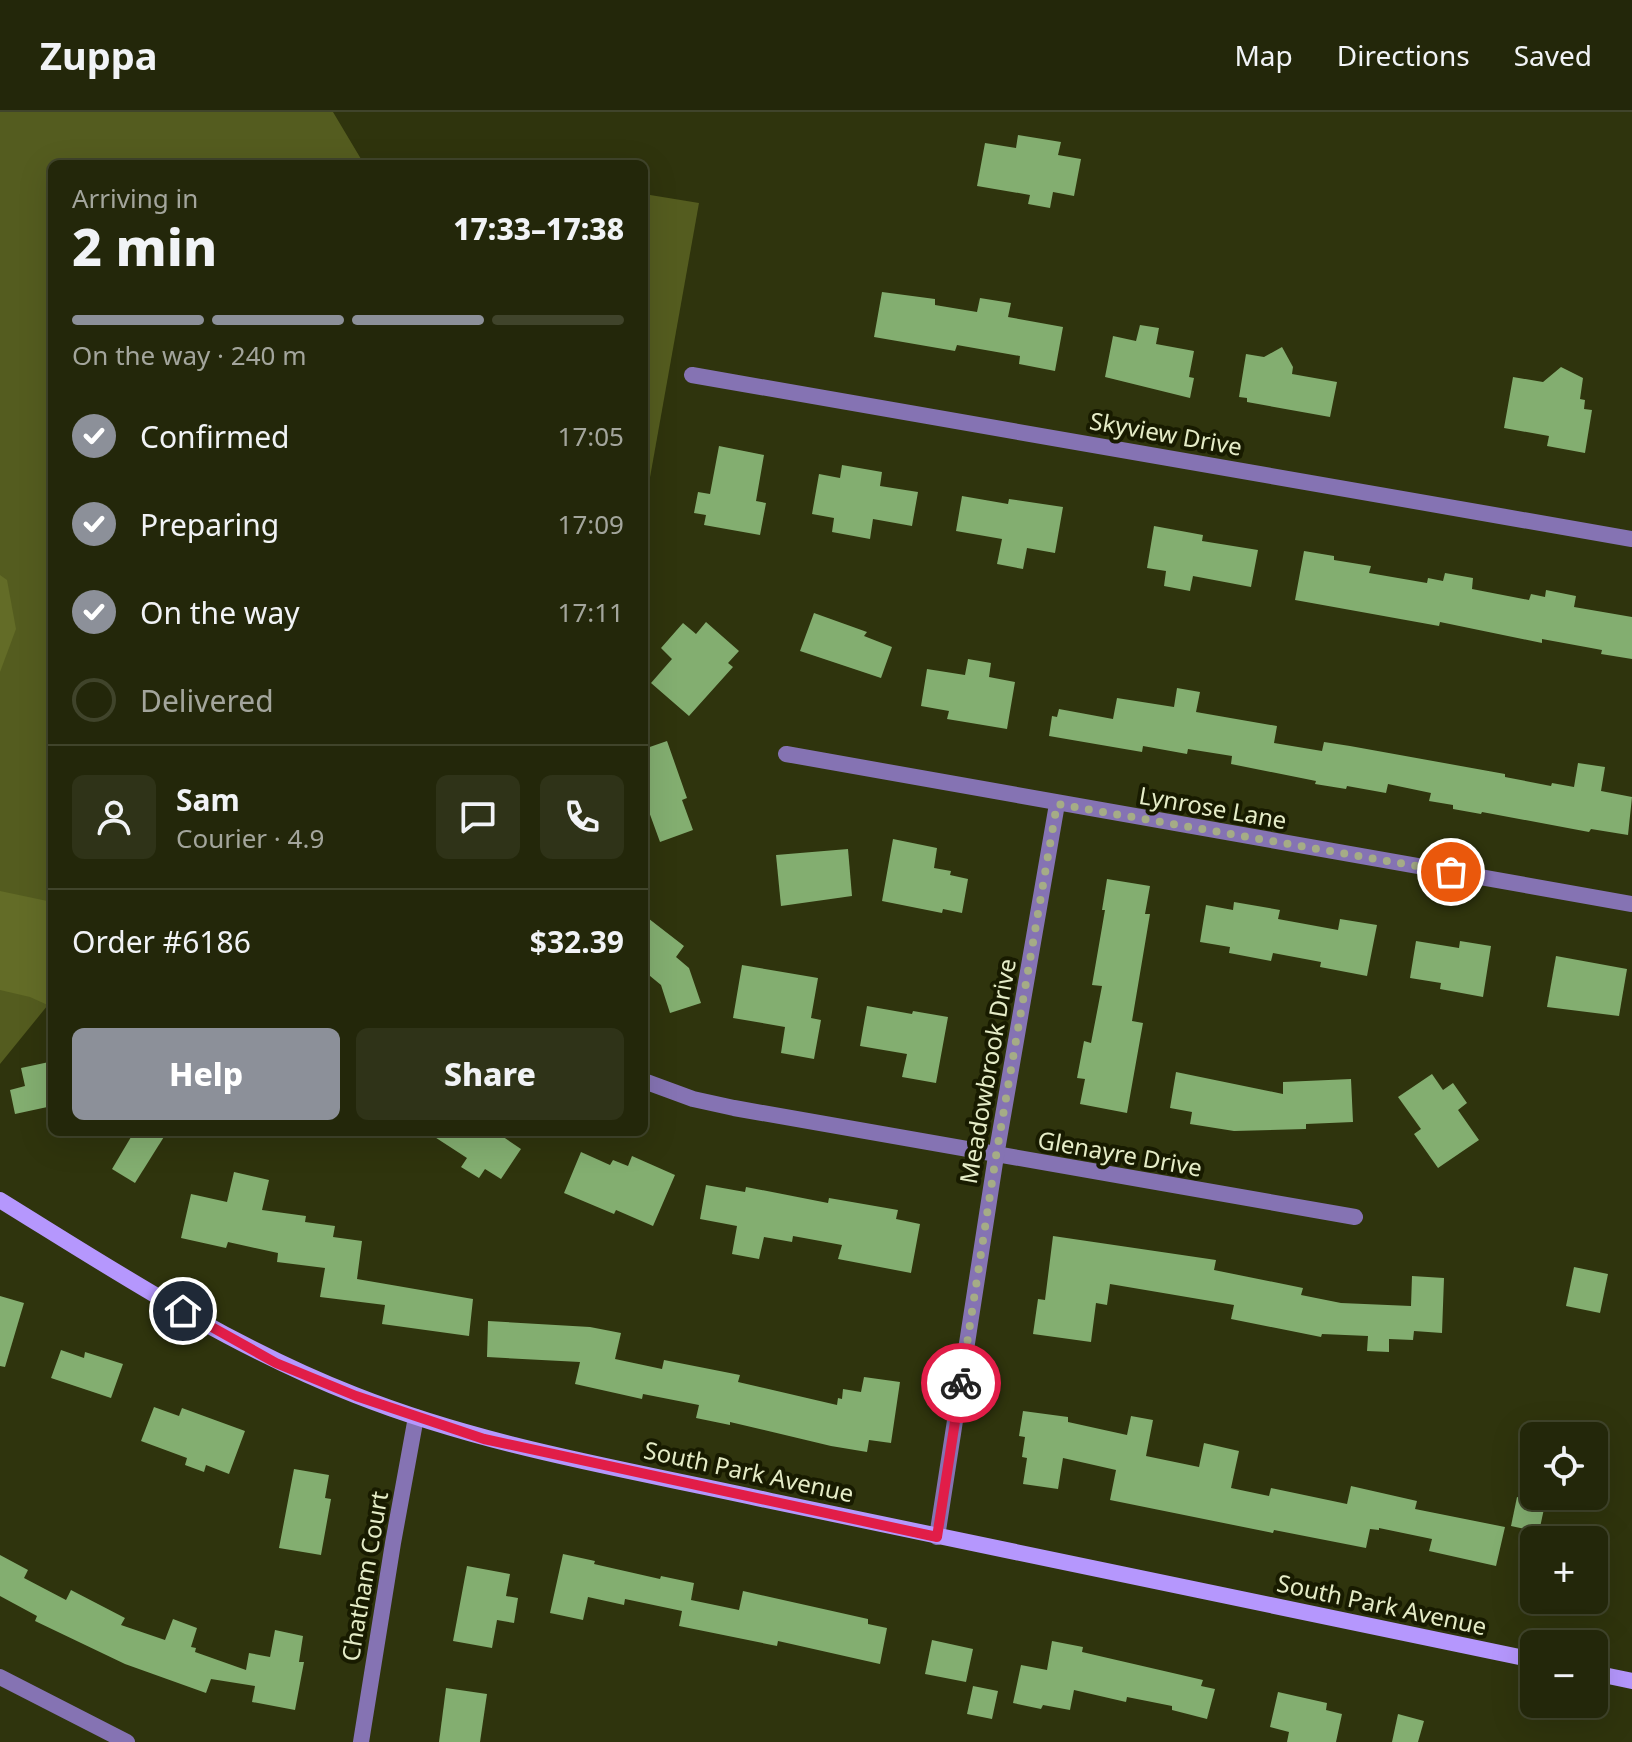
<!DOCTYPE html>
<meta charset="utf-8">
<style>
body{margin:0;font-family:"Noto Sans",sans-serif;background:#2f3318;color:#f1f3f6;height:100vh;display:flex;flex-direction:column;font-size:30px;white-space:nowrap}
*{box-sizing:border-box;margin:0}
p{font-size:26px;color:#a3a59c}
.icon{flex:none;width:44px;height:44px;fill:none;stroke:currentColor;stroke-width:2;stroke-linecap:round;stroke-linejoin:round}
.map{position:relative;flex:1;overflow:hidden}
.panel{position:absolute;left:48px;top:48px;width:600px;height:976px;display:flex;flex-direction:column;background:#23270a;border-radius:12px;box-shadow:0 8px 32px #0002,0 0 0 2px #40442b}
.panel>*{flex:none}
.tools{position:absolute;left:1520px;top:1310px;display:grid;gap:16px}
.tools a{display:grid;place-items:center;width:88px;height:88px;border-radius:12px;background:#23270a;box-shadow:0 8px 32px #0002,0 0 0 2px #40442b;font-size:40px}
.pin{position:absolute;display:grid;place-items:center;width:68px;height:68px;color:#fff;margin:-34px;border:4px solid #fff;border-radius:50%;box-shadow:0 2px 8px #0007}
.courier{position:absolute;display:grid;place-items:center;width:80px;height:80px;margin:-40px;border:6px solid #e11d48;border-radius:50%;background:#fff;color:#222;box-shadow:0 2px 10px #0007}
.head em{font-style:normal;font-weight:800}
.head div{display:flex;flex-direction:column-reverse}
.head{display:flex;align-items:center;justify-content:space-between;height:136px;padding:0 24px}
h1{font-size:52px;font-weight:800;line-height:60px}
.bar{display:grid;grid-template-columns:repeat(4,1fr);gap:12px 8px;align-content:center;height:96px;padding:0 24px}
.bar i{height:10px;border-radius:6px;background:#40442b}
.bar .active{background:#8c9099}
.bar p{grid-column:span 4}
.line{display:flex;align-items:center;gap:20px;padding:0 24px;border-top:2px solid #40442b}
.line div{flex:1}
.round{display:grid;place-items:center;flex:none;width:84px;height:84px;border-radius:12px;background:#2f3318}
ol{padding:0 24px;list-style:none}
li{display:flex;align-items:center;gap:24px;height:88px}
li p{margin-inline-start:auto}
li .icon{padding:8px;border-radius:50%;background:#8c9099;color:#fff;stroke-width:4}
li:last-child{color:#a3a59c}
li i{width:44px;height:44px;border:4px solid #40442b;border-radius:50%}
.primary-button{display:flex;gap:16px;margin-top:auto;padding:16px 24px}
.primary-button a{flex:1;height:92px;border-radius:12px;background:#8c9099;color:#fff;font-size:32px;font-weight:800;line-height:92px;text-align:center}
.primary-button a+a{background:#2f3318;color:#f1f3f6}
header{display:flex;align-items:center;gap:48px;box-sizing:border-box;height:112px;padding:0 40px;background:#23270a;border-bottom:2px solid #40442b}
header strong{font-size:38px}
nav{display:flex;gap:44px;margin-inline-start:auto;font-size:28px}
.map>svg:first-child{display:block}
</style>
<header>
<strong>Zuppa</strong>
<nav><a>Map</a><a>Directions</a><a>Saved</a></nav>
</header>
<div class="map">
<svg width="1632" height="1630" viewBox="0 0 1632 1630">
<rect width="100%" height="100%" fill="#2f340d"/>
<g fill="#545c1f">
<path d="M 0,0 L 333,0 L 364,52 L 52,52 L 52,888 L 0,952 Z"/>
<path d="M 644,82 L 699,91 L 644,399 Z"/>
</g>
<g fill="#636c27">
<path d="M 0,463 L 7,468 L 16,517 L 0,560 Z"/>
<path d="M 0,779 L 52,790 L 52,895 L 30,885 L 0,878 Z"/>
</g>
<g fill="#83ae70">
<path d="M 1018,23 L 1061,30 L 1058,43 L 1081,47 L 1074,84 L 1053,80 L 1050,96 L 1028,92 L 1030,83 L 977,74 L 985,31 L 1016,36 Z"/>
<path d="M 882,180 L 935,187 L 935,193 L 977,200 L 980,186 L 1011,191 L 1008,205 L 1063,215 L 1055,259 L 1019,252 L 1020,244 L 957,233 L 955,239 L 874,225 Z"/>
<path d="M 1140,213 L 1159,216 L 1156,232 L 1194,239 L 1189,265 L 1194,266 L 1190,286 L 1105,265 L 1113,224 L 1136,229 Z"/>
<path d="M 1282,235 L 1293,255 L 1292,262 L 1337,270 L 1330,305 L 1247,290 L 1247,286 L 1239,285 L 1246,242 L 1264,245 Z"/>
<path d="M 1561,255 L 1583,266 L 1580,287 L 1585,288 L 1584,297 L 1592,298 L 1585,341 L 1547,334 L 1549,324 L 1504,316 L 1513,265 L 1543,270 Z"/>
<path d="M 719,334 L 764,343 L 756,389 L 766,391 L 760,423 L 704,413 L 706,403 L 694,401 L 698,380 L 710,382 Z"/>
<path d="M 842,353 L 882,360 L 880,374 L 918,380 L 912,414 L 873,407 L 870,427 L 832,420 L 834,406 L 812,402 L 819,362 L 840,366 Z"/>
<path d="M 962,384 L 1008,392 L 1009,387 L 1063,395 L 1055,441 L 1027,436 L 1023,457 L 997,452 L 1002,427 L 956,419 Z"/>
<path d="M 1154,414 L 1203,423 L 1202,429 L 1258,438 L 1251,475 L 1193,464 L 1190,479 L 1164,474 L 1166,459 L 1147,456 Z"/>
<path d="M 1304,439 L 1334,444 L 1334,448 L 1371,454 L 1369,461 L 1427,471 L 1428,466 L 1443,469 L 1445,461 L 1473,466 L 1472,477 L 1529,488 L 1531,482 L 1545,485 L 1546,478 L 1576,484 L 1574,495 L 1632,505 L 1632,547 L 1601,542 L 1602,538 L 1542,527 L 1542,531 L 1440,510 L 1439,514 L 1295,488 Z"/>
<path d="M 814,501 L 867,520 L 864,524 L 892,535 L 881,566 L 800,539 Z"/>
<path d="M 706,510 L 739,539 L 728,551 L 733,555 L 689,604 L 651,571 L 672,547 L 661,536 L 683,511 L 696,522 Z"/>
<path d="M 968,547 L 991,551 L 989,565 L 1015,570 L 1007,617 L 947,607 L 949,599 L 921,594 L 927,557 L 965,563 Z"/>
<path d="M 1177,576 L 1200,580 L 1196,600 L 1277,614 L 1274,631 L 1322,639 L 1324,630 L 1350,634 L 1505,662 L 1505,665 L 1551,674 L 1552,671 L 1574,675 L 1578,651 L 1605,655 L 1601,679 L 1632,685 L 1628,723 L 1591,717 L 1589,720 L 1482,700 L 1481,702 L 1453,697 L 1453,693 L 1429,689 L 1431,681 L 1388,672 L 1386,681 L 1347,674 L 1346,677 L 1315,672 L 1316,669 L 1231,652 L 1232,644 L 1188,637 L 1187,642 L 1143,634 L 1142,640 L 1049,624 L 1052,604 L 1057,605 L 1059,597 L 1113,607 L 1117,586 L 1174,595 Z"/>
<path d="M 667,629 L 687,686 L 682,688 L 693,718 L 660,730 L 644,686 L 644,637 Z"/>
<path d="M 893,727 L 937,736 L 934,756 L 951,759 L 950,763 L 968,767 L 962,801 L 943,797 L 942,801 L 882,789 Z"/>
<path d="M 848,737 L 852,784 L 781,794 L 776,743 Z"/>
<path d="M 1107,767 L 1150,774 L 1145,802 L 1150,802 L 1132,909 L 1143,911 L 1127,1001 L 1080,992 L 1085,967 L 1077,966 L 1084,929 L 1091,931 L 1102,874 L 1092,873 L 1105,798 L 1102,798 Z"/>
<path d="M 1234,790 L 1280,798 L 1278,807 L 1338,818 L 1340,807 L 1377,813 L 1367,864 L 1320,855 L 1321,850 L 1273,841 L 1271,849 L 1229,841 L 1230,835 L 1200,830 L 1206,793 L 1233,798 Z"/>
<path d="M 644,803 L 684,834 L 676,845 L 689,856 L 701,891 L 670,901 L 661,873 L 644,859 Z"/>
<path d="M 1416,829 L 1459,836 L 1460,829 L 1491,834 L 1483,885 L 1440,877 L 1441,871 L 1410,866 Z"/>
<path d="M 1556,844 L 1627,857 L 1619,904 L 1547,895 Z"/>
<path d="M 742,853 L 818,866 L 811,906 L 821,908 L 814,947 L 781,941 L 785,915 L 733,906 Z"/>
<path d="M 867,894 L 912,902 L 913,899 L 948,905 L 936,971 L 902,965 L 907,942 L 860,934 Z"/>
<path d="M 49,950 L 52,961 L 52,994 L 15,1002 L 10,978 L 25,974 L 21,956 Z"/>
<path d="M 1176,960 L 1283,982 L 1283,970 L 1351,967 L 1353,1010 L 1306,1012 L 1306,1017 L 1234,1019 L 1190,1012 L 1192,1000 L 1170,996 Z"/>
<path d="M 1432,962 L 1443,978 L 1453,971 L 1467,991 L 1458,998 L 1479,1028 L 1438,1056 L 1414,1022 L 1421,1017 L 1398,985 Z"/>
<path d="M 134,1020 L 167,1020 L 135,1071 L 112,1057 Z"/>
<path d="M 427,1020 L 496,1020 L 521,1037 L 501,1067 L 485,1057 L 479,1066 L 461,1055 L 467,1046 Z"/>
<path d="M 581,1040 L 610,1053 L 613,1048 L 628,1054 L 632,1044 L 675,1063 L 653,1114 L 616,1098 L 614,1102 L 564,1081 Z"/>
<path d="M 234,1060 L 269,1068 L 262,1098 L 306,1104 L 305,1110 L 335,1114 L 333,1125 L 362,1129 L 357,1167 L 473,1187 L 469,1224 L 382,1212 L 385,1193 L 320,1185 L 325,1156 L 277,1150 L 278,1141 L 228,1130 L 226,1136 L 181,1126 L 191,1082 L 227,1090 Z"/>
<path d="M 706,1073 L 745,1080 L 746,1075 L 828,1091 L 829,1086 L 898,1098 L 896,1107 L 920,1112 L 911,1161 L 838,1147 L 842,1133 L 793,1124 L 792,1130 L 764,1125 L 759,1147 L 732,1142 L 737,1114 L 700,1107 Z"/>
<path d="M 1053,1124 L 1216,1148 L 1214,1158 L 1303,1176 L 1301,1183 L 1341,1191 L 1411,1194 L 1412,1164 L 1444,1166 L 1442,1221 L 1414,1219 L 1413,1228 L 1389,1227 L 1389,1240 L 1367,1239 L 1368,1224 L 1322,1222 L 1321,1225 L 1231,1207 L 1234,1193 L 1110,1172 L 1107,1193 L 1096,1191 L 1091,1230 L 1033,1222 L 1038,1187 L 1045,1188 Z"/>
<path d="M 1574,1155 L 1608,1162 L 1600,1201 L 1566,1194 Z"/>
<path d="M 0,1184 L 24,1191 L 5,1255 L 0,1254 Z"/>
<path d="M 488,1209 L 590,1215 L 621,1221 L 615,1247 L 662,1257 L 664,1248 L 740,1263 L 738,1270 L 837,1293 L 838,1286 L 842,1287 L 843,1277 L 861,1280 L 864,1265 L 900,1270 L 891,1331 L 869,1328 L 867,1340 L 831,1334 L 730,1310 L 730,1313 L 696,1306 L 699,1293 L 643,1282 L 642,1287 L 575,1272 L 580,1250 L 487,1245 Z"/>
<path d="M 61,1238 L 84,1246 L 85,1240 L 123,1252 L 111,1286 L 51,1266 Z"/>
<path d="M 154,1295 L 179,1304 L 182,1296 L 245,1319 L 229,1362 L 206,1353 L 204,1360 L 185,1353 L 187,1346 L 141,1329 Z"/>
<path d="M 1023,1299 L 1068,1305 L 1068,1310 L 1127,1323 L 1131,1304 L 1153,1308 L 1146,1344 L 1199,1355 L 1204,1331 L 1239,1339 L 1231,1376 L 1269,1384 L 1271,1376 L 1347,1392 L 1351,1374 L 1417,1389 L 1415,1397 L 1505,1415 L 1496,1454 L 1429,1439 L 1432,1427 L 1379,1416 L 1379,1418 L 1370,1417 L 1366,1436 L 1274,1418 L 1273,1421 L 1110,1388 L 1116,1358 L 1063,1346 L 1058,1377 L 1023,1372 L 1027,1346 L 1022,1345 L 1025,1325 L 1019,1324 Z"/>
<path d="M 294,1357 L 329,1363 L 325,1386 L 331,1387 L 321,1443 L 279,1436 Z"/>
<path d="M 1517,1385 L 1545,1392 L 1539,1420 L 1511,1414 Z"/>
<path d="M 563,1442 L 595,1449 L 594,1452 L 660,1467 L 661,1464 L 694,1471 L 691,1488 L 739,1498 L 743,1479 L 868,1507 L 868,1512 L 887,1516 L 880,1552 L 778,1529 L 777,1534 L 679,1514 L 682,1499 L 625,1487 L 624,1493 L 588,1485 L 583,1508 L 550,1501 Z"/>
<path d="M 0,1443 L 28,1458 L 24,1466 L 66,1488 L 71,1478 L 125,1506 L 121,1513 L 165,1528 L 173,1507 L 197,1516 L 191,1535 L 196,1536 L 195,1540 L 246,1558 L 249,1541 L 270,1545 L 275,1518 L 303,1524 L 299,1550 L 304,1550 L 295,1598 L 252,1590 L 255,1574 L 211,1567 L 206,1581 L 125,1552 L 35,1509 L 37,1504 L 0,1484 Z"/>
<path d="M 467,1454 L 510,1462 L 506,1484 L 518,1486 L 514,1511 L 497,1508 L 492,1536 L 453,1529 Z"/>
<path d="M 932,1528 L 973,1537 L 966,1570 L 925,1562 Z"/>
<path d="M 1052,1529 L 1083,1535 L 1082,1540 L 1203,1568 L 1201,1574 L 1215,1577 L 1207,1607 L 1172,1598 L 1172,1594 L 1127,1585 L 1126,1590 L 1074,1578 L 1070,1598 L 1043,1593 L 1041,1597 L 1013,1591 L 1021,1553 L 1047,1558 Z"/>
<path d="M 973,1574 L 998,1579 L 992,1607 L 967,1602 Z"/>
<path d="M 446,1576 L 487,1582 L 480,1630 L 439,1630 Z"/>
<path d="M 1278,1580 L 1327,1591 L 1326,1598 L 1342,1602 L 1336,1630 L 1287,1630 L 1289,1620 L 1270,1615 Z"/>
<path d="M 1398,1602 L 1424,1609 L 1418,1630 L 1392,1630 Z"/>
</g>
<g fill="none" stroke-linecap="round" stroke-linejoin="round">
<g stroke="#8573b3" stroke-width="16">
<path d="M 692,263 L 1632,427"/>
<path d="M 786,642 L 1632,792"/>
<path d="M 644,969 L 693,987 L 734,996 L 1355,1105"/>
<path d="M 937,1425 L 996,1044 L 1057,692"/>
<path d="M 0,1565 L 127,1630"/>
<path d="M 361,1630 L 393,1431 L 416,1305"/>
</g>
<g stroke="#b597fd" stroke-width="16">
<path d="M 0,1088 C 115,1159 229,1234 355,1283 C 489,1336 631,1358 771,1389 C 1025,1444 1280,1494 1534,1548"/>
<path d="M 1594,1561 L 1632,1569"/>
</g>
</g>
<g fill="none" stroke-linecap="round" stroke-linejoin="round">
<path stroke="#a5ac86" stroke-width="8" stroke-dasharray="0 14.4" d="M 961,1271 L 996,1044 L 1057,692 L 1451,760"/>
<path stroke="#e11d48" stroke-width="10" d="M 183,1199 L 276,1251 L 356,1284 L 484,1327 L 937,1425 L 961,1271"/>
</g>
<g text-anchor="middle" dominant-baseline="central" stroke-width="8" stroke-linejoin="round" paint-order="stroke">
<g font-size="24" fill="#e5ecc7" stroke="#181b00">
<text transform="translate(1166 321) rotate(10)">Skyview Drive</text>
<text transform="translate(1213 695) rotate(10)">Lynrose Lane</text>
<text transform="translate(987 959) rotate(-80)">Meadowbrook Drive</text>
<text transform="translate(1120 1041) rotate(10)">Glenayre Drive</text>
<text transform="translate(749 1359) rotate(12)">South Park Avenue</text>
<text transform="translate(364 1464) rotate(-80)">Chatham Court</text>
<text transform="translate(1382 1492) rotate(12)">South Park Avenue</text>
</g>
</g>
</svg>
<div class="tools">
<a><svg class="icon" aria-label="locate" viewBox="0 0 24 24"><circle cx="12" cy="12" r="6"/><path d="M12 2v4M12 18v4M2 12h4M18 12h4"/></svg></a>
<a>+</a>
<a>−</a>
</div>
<div class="pin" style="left:1451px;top:760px;background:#ea580c"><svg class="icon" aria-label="bag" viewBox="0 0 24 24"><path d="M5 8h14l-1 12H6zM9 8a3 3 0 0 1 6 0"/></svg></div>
<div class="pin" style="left:183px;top:1199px;background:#1f2937"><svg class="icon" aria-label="home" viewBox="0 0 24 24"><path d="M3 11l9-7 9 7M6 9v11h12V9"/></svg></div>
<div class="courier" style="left:961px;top:1271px"><svg class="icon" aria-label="bike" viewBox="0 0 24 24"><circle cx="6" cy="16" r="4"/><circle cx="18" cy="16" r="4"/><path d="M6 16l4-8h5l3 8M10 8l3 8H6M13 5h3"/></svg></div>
<section class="panel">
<div class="head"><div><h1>2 min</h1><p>Arriving in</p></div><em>17:33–17:38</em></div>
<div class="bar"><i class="active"></i><i class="active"></i><i class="active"></i><i></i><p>On the way · 240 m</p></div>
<ol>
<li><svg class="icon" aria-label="check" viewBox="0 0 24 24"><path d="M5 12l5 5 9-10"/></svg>Confirmed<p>17:05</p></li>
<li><svg class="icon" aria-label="check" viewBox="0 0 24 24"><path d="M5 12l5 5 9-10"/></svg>Preparing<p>17:09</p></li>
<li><svg class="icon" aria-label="check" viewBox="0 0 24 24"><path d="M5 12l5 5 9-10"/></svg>On the way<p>17:11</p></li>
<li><i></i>Delivered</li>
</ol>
<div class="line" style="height:144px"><a class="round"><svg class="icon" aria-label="person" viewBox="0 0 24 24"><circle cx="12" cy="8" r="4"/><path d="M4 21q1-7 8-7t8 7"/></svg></a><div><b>Sam</b><p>Courier · 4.9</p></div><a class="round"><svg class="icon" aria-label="chat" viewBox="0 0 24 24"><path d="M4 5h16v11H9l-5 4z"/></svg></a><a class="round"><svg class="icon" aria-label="phone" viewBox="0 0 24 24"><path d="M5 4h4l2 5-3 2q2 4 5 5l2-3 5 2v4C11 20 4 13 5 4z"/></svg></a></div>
<div class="line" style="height:104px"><div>Order #6186</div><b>$32.39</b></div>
<div class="primary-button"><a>Help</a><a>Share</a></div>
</section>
</div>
